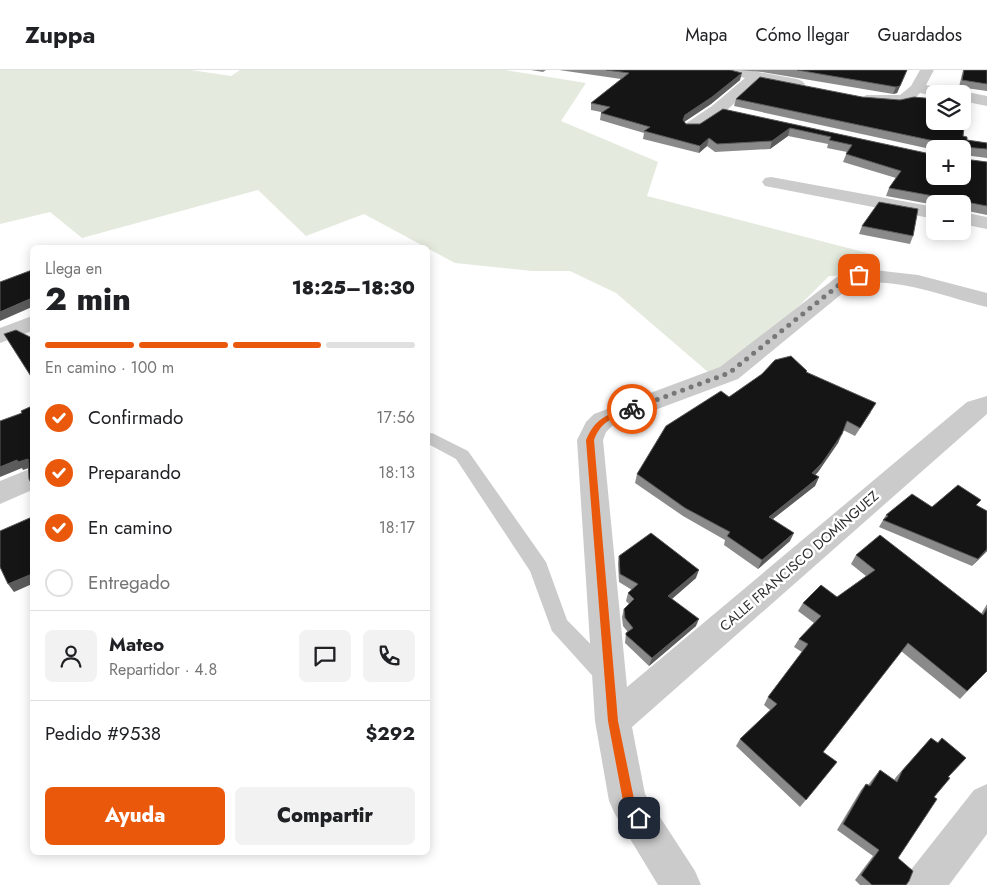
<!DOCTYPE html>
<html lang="es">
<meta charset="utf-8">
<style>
body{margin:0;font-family:Jost,sans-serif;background:#f2f2f2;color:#202124;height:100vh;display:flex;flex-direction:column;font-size:19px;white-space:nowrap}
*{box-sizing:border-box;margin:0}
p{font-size:16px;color:#757577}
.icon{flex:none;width:28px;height:28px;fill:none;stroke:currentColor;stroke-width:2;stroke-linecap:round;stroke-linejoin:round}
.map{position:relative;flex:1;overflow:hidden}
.drawer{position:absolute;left:30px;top:175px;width:400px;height:610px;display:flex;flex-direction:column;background:#fff;border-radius:8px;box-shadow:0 2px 12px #0003}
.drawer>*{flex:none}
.fabs{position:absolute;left:926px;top:15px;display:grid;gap:10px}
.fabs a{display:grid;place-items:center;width:45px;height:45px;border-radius:8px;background:#fff;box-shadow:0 2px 12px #0003;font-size:25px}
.pin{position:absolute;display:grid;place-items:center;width:42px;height:42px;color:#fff;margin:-21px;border-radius:10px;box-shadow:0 2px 8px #0006}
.courier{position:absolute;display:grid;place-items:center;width:50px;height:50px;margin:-25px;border:4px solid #ea580c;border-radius:50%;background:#fff;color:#222;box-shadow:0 1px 6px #0007}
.overview em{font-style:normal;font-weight:800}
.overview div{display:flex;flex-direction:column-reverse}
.overview{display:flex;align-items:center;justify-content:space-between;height:85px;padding:0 15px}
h1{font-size:32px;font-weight:800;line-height:38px}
.bar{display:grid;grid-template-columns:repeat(4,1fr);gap:8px 5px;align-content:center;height:60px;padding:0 15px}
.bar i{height:6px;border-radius:4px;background:#e0e0e0}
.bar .active{background:#ea580c}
.bar p{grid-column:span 4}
.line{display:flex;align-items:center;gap:12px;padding:0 15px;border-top:1px solid #e0e0e0}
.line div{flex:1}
.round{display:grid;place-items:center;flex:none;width:52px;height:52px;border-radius:8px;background:#f2f2f2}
ol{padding:0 15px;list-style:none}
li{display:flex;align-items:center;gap:15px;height:55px}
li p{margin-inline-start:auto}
li .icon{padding:5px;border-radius:50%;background:#ea580c;color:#fff;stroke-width:4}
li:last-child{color:#757577}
li i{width:28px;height:28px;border:2px solid #e0e0e0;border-radius:50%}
.cta{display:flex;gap:10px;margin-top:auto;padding:10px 15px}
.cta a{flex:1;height:58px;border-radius:8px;background:#ea580c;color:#fff;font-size:20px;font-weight:800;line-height:58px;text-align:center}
.cta a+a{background:#f2f2f2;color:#202124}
header{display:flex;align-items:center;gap:30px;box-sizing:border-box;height:70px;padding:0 25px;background:#fff;border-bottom:1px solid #e0e0e0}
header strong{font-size:24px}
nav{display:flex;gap:28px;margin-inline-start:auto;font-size:18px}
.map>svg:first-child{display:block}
</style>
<header>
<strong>Zuppa</strong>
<nav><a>Mapa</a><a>Cómo llegar</a><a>Guardados</a></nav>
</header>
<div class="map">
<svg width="987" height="815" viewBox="0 0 987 815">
<rect width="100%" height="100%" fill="#fff"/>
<path fill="#e4eadd" d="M 0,0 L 191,0 L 231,6 L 240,0 L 505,0 L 586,13 L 561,51 L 658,92 L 647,126 L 875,185 L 859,205 L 829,206 L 752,283 L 715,308 L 616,223 L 570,201 L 532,201 L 455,193 L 364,144 L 306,166 L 258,120 L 82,168 L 50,142 L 0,154 Z"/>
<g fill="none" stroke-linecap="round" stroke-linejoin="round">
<path fill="#cbcbcb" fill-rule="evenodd" d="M 432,363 L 468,381 L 546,492 L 567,550 L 615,599 L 618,606 L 615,613 L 607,616 L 599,613 L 552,561 L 530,501 L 456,389 L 430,375 L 428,376 L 428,364 Z"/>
<g fill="#cbcbcb" fill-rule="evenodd">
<path d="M 718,0 L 748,0 L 797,9 L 802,11 L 805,14 L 802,17 L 797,19 L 759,11 C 744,24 705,65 685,60 L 683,57 L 685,54 L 712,36 L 745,8 L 720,3 Z"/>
<path d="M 920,0 L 934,0 L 926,15 L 954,21 L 956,23 L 962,21 L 987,26 L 987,36 L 962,31 L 962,24 L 935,24 L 935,26 L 920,23 C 916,27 912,32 907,34 C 899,37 874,33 866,31 L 863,28 L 866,25 L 900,25 L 911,16 Z"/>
<path d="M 771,107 L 935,137 L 935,149 L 765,116 L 762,112 L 765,108 Z"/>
<path d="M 962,142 L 987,147 L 987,159 L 962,154 Z"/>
<path d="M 865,199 L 918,205 L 987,223 L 987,237 C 943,226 901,208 855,213 L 738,309 L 612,356 L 606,362 L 603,370 L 627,617 L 967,332 L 987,326 L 987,344 L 632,657 L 645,724 L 695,801 L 701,815 L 658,815 L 615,744 L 609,731 L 595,651 L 577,370 L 586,352 L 594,344 L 720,297 L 842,203 Z"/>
<path d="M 32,246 L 32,261 L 0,273 L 0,258 Z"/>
<path d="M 32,398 L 32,420 L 0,434 L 0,411 Z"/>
<path d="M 987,714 L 987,764 L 949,815 L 904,815 L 910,801 L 974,720 Z"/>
</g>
</g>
<g fill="#8a8a8a">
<path d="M 531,0 L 546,0 L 543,2 Z"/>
<path d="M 559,0 L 730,0 L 740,10 L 711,34 L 684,52 L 686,54 L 700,54 L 723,39 L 935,85 L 935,106 L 962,79 L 935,79 L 935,80 L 734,36 L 736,29 L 963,66 L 967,70 L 987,73 L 987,88 L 964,85 L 964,89 L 987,92 L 987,145 L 963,140 L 962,142 L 962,134 L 935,134 L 935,135 L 886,126 L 889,118 L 896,108 L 843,92 L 847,82 L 827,78 L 828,74 L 788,66 L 770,79 L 715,82 L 707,76 L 699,83 L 643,69 L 644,63 L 600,50 L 601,43 L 601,42 L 591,40 L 591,33 L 621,9 Z"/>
<path d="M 739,0 L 907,0 L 897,23 L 893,24 L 762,2 Z"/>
<path d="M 963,0 L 987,0 L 987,21 L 959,17 Z"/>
<path d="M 862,156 L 913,166 L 910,174 L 859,164 Z"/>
<path d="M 807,302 L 871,342 L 855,366 L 843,360 L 838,373 L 818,402 L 815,405 L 819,407 L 815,416 L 773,449 L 790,471 L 758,499 L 724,475 L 725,470 L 683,446 L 635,413 L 637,404 L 729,327 Z"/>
<path d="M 977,436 L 987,481 L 972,496 L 879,457 L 886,445 L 932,437 Z"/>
<path d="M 856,485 L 981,544 L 987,534 L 987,602 L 986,602 L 960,629 L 901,581 L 823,682 L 837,692 L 800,737 L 736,676 L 740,669 L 770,640 L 764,635 L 768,627 L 802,582 L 794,577 L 799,569 L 814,553 L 798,541 L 803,533 L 837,527 L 866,506 L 851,494 Z"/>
<path d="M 619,486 L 696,508 L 672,529 L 696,556 L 649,596 L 625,573 L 626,563 L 628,562 L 623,556 L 622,547 L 624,539 L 629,534 L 626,531 L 628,523 L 632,520 L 619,512 L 618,494 Z"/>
<path d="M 931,668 L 937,673 L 942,668 L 948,707 L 934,727 L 898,788 L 906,815 L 860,815 L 855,810 L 873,786 L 837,760 L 861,720 L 866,714 L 868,715 L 875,706 L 880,700 L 894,710 L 896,707 Z"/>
</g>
<g fill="#5b5b5b">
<path d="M 907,0 L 897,23 L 893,24 L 896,17 Z"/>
<path d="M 742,3 L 740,10 L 711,34 L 684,52 L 683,50 L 685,45 Z"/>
<path d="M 790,58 L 788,66 L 770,79 L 772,71 Z"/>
<path d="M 709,68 L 707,76 L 699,83 L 700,76 Z"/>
<path d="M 32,228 L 32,237 L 0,251 L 0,242 Z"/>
<path d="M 842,364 L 838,373 L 818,402 L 808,412 L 812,403 Z"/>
<path d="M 28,389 L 32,397 L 23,400 L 22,398 L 0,407 L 0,397 L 17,390 Z"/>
<path d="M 819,407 L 815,416 L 765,455 L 769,447 Z"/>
<path d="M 794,463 L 790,471 L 758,499 L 762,490 Z"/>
<path d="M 987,479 L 987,481 L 972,496 L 978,489 Z"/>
<path d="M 699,500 L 696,508 L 666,534 L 668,526 Z"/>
<path d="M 32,504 L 32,514 L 14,522 L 8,514 Z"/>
<path d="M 699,549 L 696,556 L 649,596 L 652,588 Z"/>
</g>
<g fill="#151515" stroke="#5b5b5b">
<path d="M 606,0 L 730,0 L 742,3 L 712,27 L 685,45 L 683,50 L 686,54 L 700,54 L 723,39 L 935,85 L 935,106 L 962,106 L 962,79 L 940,79 L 939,72 L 736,29 L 760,7 L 862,27 L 900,30 L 914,27 L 935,29 L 935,51 L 962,51 L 962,33 L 967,34 L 963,66 L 967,67 L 967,70 L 987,73 L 987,79 L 964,77 L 964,89 L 987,92 L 987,136 L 966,132 L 964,134 L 964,139 L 962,138 L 962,134 L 941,134 L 939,127 L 889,118 L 901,101 L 846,84 L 852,75 L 829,70 L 831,67 L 790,58 L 772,71 L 717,74 L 709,68 L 700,76 L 644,61 L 650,57 L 601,43 L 610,37 L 591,33 L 629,3 Z"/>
<path d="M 797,0 L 907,0 L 900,16 L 896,17 Z"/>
<path d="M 964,0 L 987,0 L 987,14 L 962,10 Z"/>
<path d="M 879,132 L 918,139 L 913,166 L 862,156 Z"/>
<path d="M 32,200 L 32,228 L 0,242 L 0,212 Z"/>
<path d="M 16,260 L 32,268 L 32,308 L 4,264 Z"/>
<path d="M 791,286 L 807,301 L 806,302 L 876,333 L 860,358 L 847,351 L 842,364 L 822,393 L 812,403 L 819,407 L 769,447 L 794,463 L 762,490 L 727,466 L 730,462 L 685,438 L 637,404 L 666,356 L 721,321 L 729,327 L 762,304 L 775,290 Z"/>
<path d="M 32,336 L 32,415 L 29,409 L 28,389 L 18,392 L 17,390 L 0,397 L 0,351 L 22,343 L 21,341 Z"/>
<path d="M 958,415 L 981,430 L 976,435 L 987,441 L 987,479 L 978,489 L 883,450 L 888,446 L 886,445 L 912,424 L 932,437 Z"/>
<path d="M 32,447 L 32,504 L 8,514 L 0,497 L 0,461 Z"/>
<path d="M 651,463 L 699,500 L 668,526 L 699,549 L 652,588 L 626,565 L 626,563 L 633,558 L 625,548 L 624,539 L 634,529 L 628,523 L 638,514 L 620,504 L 619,486 Z"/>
<path d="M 880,465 L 983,545 L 987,538 L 987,601 L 967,621 L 908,573 L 823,682 L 837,692 L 806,730 L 740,669 L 777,634 L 768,627 L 808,574 L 799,569 L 821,546 L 803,533 L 821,515 L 837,527 L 875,500 L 856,485 Z"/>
<path d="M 931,668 L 938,673 L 942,668 L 966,688 L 948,707 L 950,708 L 934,727 L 937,729 L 898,788 L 913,801 L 909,811 L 906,815 L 872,815 L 861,805 L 879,780 L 843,754 L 866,714 L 870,716 L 880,700 L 897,712 L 902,701 Z"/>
</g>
<path fill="#ea580c" d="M 632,336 L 635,339 L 634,341 C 614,348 602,349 594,370 L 618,651 L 634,729 L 645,748 L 643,752 L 639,754 L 635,752 L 623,731 L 608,651 L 586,370 C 596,347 608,344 632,336 Z"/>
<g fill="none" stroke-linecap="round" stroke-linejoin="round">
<path stroke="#777" stroke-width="5" stroke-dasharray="0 9" d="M 632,339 L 729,303 L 849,207 L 859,205"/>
</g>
<g text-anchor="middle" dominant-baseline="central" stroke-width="5" stroke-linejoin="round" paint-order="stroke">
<g font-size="14" fill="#2e2e2e" stroke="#fff">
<text transform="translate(799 491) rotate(-41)">CALLE FRANCISCO DOMÍNGUEZ</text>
</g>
</g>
</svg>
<div class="fabs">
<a><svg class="icon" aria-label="layers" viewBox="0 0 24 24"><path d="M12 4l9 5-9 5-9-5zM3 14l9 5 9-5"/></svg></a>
<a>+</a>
<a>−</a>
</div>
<div class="pin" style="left:859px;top:205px;background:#ea580c"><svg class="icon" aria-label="bag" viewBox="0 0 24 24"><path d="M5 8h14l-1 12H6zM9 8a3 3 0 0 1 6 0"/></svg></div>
<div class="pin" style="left:639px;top:748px;background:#1f2937"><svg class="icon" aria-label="home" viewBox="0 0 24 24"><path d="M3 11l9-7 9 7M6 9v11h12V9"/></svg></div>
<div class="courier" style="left:632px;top:339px"><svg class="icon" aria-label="bike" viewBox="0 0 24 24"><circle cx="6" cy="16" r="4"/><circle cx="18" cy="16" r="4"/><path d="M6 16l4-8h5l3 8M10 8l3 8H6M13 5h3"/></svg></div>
<section class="drawer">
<div class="overview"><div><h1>2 min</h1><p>Llega en</p></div><em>18:25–18:30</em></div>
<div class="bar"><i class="active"></i><i class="active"></i><i class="active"></i><i></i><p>En camino · 100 m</p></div>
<ol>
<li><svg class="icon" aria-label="check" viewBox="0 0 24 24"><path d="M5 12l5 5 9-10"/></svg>Confirmado<p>17:56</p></li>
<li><svg class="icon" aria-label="check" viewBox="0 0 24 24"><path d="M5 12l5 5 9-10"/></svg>Preparando<p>18:13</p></li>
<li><svg class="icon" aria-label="check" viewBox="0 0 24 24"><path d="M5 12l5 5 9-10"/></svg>En camino<p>18:17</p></li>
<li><i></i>Entregado</li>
</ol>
<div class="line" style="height:90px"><a class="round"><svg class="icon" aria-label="person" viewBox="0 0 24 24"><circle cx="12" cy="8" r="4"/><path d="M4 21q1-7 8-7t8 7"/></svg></a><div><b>Mateo</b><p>Repartidor · 4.8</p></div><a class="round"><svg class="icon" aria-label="chat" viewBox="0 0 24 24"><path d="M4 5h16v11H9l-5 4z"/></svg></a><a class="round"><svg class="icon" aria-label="phone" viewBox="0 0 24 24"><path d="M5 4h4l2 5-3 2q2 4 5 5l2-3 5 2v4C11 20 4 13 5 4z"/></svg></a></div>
<div class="line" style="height:65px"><div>Pedido #9538</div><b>$292</b></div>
<div class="cta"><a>Ayuda</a><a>Compartir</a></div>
</section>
</div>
